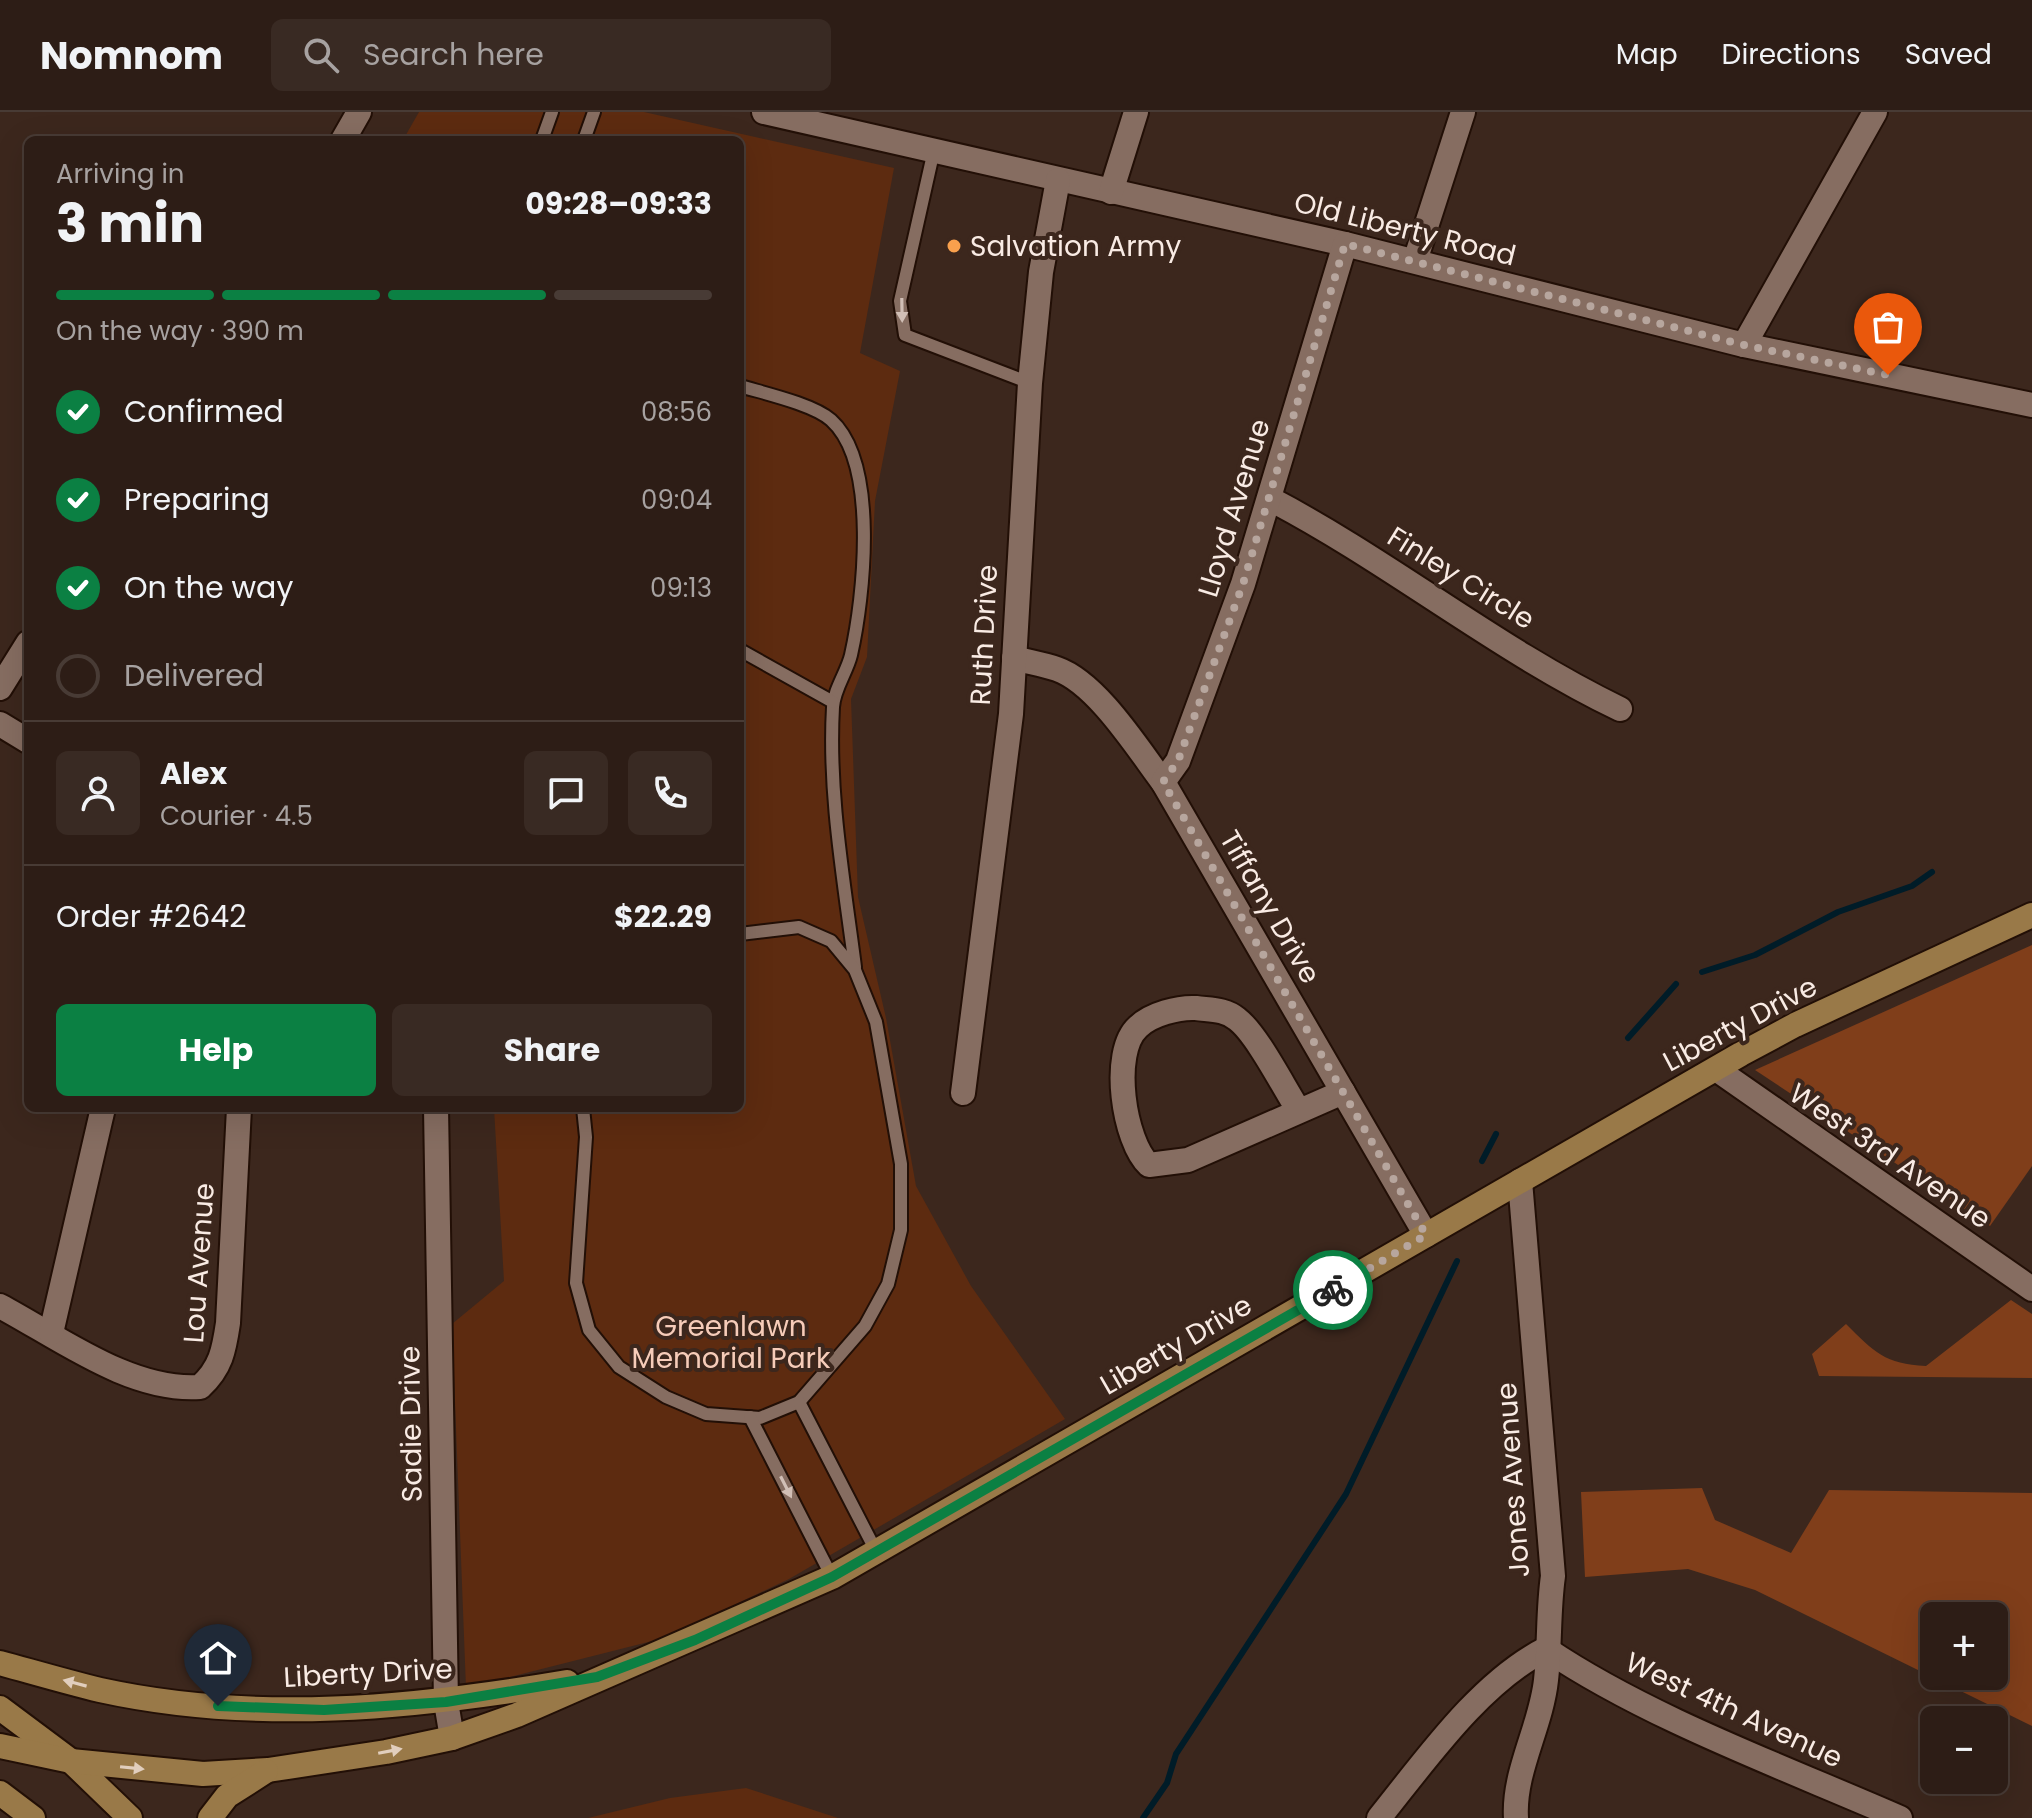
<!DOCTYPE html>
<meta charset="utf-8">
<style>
body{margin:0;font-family:Poppins,sans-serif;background:#392a23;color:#f1f3f6;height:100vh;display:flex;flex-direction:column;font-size:30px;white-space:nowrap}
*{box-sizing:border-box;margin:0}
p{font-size:26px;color:#a7a2a1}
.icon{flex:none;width:44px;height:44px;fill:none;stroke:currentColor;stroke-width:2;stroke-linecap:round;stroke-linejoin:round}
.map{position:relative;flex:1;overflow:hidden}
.drawer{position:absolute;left:24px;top:24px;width:720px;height:976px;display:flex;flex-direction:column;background:#2d1d16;border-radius:12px;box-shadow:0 8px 32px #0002,0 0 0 2px #483b35}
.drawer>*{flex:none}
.fabs{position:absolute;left:1920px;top:1490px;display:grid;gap:16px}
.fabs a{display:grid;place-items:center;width:88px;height:88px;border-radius:12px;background:#2d1d16;box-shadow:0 8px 32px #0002,0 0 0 2px #483b35;font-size:40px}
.pin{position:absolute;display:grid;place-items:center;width:68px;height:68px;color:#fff;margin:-82px -34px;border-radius:50% 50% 50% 0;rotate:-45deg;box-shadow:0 0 8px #0007}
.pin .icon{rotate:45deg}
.courier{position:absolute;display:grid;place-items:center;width:80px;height:80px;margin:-40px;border:6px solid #0b8043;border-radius:50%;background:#fff;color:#222;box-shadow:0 2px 10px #0007}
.head em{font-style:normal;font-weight:700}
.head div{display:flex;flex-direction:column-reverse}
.head{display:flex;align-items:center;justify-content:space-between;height:136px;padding:0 32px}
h1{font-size:52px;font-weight:700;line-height:60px}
.bar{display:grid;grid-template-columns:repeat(4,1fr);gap:12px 8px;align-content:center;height:96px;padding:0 32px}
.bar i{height:10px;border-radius:6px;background:#483b35}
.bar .on{background:#0b8043}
.bar p{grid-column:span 4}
.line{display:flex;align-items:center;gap:20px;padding:0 32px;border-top:2px solid #483b35}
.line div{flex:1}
.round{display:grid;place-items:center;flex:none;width:84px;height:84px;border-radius:12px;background:#392a23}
ol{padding:0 32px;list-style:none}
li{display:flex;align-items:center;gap:24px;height:88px}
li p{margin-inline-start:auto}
li .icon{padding:8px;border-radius:50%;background:#0b8043;color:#fff;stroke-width:4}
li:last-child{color:#a7a2a1}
li i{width:44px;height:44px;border:4px solid #483b35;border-radius:50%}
.cta{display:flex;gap:16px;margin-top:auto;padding:16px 32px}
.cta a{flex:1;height:92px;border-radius:12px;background:#0b8043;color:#fff;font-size:32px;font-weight:700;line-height:92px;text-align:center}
.cta a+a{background:#392a23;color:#f1f3f6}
header{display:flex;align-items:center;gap:48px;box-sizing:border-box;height:112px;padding:0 40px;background:#2d1d16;border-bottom:2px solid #483b35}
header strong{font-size:38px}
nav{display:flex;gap:44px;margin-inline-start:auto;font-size:28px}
.search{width:560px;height:72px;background:#392a23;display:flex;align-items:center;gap:20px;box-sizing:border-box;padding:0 28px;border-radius:12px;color:#a7a2a1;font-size:30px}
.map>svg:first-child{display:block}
</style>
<header>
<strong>Nomnom</strong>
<div class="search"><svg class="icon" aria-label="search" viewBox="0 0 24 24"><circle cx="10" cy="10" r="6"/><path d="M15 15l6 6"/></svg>Search here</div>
<nav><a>Map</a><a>Directions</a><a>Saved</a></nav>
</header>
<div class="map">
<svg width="2032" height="1706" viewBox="0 0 2032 1706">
<rect width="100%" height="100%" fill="#3c271d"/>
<g fill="#5d2b10">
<path d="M 419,0 L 644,0 L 894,56 L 860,241 L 900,259 L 875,389 L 867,545 L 851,587 L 858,785 L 886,906 L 916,1074 L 971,1174 L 1065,1307 L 789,1467 L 664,1526 L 466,1576 L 452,1212 L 504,1169 L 494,996 L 740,996 L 740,28 L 403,28 Z"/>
<path d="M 746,1676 L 838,1706 L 588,1706 L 670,1686 Z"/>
</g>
<g fill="#803e1a" fill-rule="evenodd">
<path d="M 2032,833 L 2032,1054 L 1990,1114 L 1755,958 Z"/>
<path d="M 2011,1188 L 2032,1202 L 2032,1266 L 1819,1264 L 1812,1242 L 1846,1212 C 1874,1240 1885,1252 1926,1254 Z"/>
<path d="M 1702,1376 L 1715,1408 L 1791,1441 L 1829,1378 L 2032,1381 L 2032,1614 L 1755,1478 L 1688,1457 L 1585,1465 L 1581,1380 ZM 1994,1504 L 1994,1564 L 1934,1564 L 1934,1504 Z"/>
</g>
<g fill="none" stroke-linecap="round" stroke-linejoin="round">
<g stroke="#001c28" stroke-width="6">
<path d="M 1702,860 L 1755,843 L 1838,800 L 1912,774 L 1932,760"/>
<path d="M 1628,926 L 1676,872"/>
<path d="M 1482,1049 L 1496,1022"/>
<path d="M 1143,1706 L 1167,1671 L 1176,1642 L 1346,1382 L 1457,1149"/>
</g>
<g stroke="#220f06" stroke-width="16">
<g id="service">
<path d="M 542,28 L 552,0"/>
<path d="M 584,28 L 594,0"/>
<path d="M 934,38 L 900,189 L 905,223 L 1030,271"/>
<path d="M 740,274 C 763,281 813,292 831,308 C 879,351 864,485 851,543 C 847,560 834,577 833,595 C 828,681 844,769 855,855"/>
<path d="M 740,538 L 833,590"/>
<path d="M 583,996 L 586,1025 L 576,1171 L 589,1218 L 619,1255 L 666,1285 L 706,1302 L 760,1306 L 799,1290 L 865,1214 L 888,1172 L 901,1118 L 901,1052 L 876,910 L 855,858 L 831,829 L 799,815 L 740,822"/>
<path d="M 799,1290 L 877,1441"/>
<path d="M 750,1305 L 832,1465"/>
</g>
</g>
<g stroke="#220f06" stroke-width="28">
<g id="minor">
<path d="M 764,0 L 1345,132 L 1744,233 L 2032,293"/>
<path d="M 343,28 L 359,0"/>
<path d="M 1111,80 L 1136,0"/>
<path d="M 1415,149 L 1463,0"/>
<path d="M 1744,233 L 1875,0"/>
<path d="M 1270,387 C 1389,449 1499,539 1620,597"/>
<path d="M 1014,546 C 1028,550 1043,552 1057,557 C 1097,571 1138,637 1163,670 L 1426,1123"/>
<path d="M 0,576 L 28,531"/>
<path d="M 0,612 L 28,629"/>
<path d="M 1163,670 L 1178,649 L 1243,472 L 1345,132"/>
<path d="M 1716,957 L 2032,1177"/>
<path d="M 963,981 L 1011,602 L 1030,271 L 1041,160 L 1058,68"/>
<path d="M 436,996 L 446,1590 L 452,1626"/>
<path d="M 1299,999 C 1284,976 1257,922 1237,907 C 1225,897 1210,898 1196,896 C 1179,895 1151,902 1138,915 C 1110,940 1124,1030 1149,1053 L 1188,1048 L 1343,980"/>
<path d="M 0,1194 C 60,1226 131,1280 200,1275 C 221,1256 224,1238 228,1211 L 239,996"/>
<path d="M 51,1221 L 103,996"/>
<path d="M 1379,1706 C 1425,1649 1480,1570 1546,1537 C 1648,1606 1786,1656 1900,1706"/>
<path d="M 1516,1706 C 1513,1660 1541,1615 1546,1568 C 1550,1533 1548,1499 1553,1464 L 1520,1069"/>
</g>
</g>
<g stroke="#220f06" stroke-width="28">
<g id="secondary">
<path d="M 0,1551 C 33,1560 67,1570 100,1578 C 255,1612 413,1596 567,1570"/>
<path d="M 0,1596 L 71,1649 L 130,1706"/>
<path d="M 0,1634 L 71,1649 L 203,1662 L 268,1658 L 386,1640 L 452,1626 L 517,1603 L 832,1465 L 1741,942 L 1795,913 L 2032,803"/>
<path d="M 0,1681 L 33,1706"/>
<path d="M 210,1706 L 227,1684 L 266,1659"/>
</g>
</g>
<use href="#service" stroke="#866d61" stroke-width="12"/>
<use href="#minor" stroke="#866d61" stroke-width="24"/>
<use href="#secondary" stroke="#997948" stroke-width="24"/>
</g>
<defs><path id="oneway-solid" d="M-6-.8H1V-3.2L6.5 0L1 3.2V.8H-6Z" transform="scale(2)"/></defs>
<g fill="#d1bfb6">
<use href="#oneway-solid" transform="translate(902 198) rotate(89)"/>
<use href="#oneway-solid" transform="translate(786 1375) rotate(63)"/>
</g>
<g fill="#e1cebd">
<use href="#oneway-solid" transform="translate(75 1571) rotate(-165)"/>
<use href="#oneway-solid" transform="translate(390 1639) rotate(-11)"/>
<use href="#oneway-solid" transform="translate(132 1656) rotate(6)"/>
</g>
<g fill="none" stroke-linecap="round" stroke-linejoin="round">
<path stroke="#b7a69e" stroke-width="8" stroke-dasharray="0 14.4" d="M 1333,1178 L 1426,1123 L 1163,670 L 1178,649 L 1243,472 L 1345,132 L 1744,233 L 1888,263"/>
<path stroke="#0b8043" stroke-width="10" d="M 218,1594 L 324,1598 L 446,1590 L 597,1565 L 695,1528 L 832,1465 L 1333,1178"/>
</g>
<circle fill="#f9a04d" stroke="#3c271d" stroke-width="3" cx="954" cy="134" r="8"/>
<g text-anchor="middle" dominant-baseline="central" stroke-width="8" stroke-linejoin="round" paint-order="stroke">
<g font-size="28" fill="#f9ebe4" stroke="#3c271d">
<text transform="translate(1405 117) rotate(14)">Old Liberty Road</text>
<text transform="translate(1234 396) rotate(-73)">Lloyd Avenue</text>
<text transform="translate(1461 466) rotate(32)">Finley Circle</text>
<text transform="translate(984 523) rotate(-87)">Ruth Drive</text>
<text transform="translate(1270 795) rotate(60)">Tiffany Drive</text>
<text transform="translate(1740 912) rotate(-28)">Liberty Drive</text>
<text transform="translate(1890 1044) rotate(34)">West 3rd Avenue</text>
<text transform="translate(199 1151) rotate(-86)">Lou Avenue</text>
<text transform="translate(1176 1233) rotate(-30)">Liberty Drive</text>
<text transform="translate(411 1312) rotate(-91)">Sadie Drive</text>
<text transform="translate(1513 1368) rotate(-94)">Jones Avenue</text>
<text transform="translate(368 1561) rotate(-3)">Liberty Drive</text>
<text transform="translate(1734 1598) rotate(25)">West 4th Avenue</text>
</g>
<g font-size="28" fill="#f9ebe4" stroke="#3c271d" text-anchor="start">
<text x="970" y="134">Salvation Army</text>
</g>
<g font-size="28" fill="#f6ccb9" stroke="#3c271d">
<text x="731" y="1214">Greenlawn<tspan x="731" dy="32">Memorial Park</tspan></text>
</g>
</g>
</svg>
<div class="fabs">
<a>+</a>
<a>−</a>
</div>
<div class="pin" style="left:1888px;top:263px;background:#ea580c"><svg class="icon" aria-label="bag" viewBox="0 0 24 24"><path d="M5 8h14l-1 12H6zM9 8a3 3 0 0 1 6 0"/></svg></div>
<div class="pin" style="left:218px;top:1594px;background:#1f2937"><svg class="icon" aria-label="home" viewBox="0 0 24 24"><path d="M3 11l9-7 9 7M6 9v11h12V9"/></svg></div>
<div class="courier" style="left:1333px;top:1178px"><svg class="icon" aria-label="bike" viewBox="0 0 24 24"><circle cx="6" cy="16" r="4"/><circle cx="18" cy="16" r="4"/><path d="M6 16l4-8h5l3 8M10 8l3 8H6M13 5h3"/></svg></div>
<section class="drawer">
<div class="head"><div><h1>3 min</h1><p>Arriving in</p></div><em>09:28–09:33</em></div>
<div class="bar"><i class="on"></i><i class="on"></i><i class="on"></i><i></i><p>On the way · 390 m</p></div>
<ol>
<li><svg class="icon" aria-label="check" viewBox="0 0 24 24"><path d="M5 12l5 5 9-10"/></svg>Confirmed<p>08:56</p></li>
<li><svg class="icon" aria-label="check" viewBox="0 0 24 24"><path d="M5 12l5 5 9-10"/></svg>Preparing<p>09:04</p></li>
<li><svg class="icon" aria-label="check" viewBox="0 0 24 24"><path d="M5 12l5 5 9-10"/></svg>On the way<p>09:13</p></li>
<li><i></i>Delivered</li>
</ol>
<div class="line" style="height:144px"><a class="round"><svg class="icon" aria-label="person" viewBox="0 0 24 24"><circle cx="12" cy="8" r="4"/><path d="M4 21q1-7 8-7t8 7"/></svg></a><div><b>Alex</b><p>Courier · 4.5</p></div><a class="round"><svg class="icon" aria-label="chat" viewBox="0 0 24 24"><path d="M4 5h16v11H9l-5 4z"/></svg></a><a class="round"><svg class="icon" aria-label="phone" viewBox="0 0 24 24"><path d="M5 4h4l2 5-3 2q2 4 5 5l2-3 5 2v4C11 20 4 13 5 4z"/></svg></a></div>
<div class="line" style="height:104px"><div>Order #2642</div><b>$22.29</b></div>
<div class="cta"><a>Help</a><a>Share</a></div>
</section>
</div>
